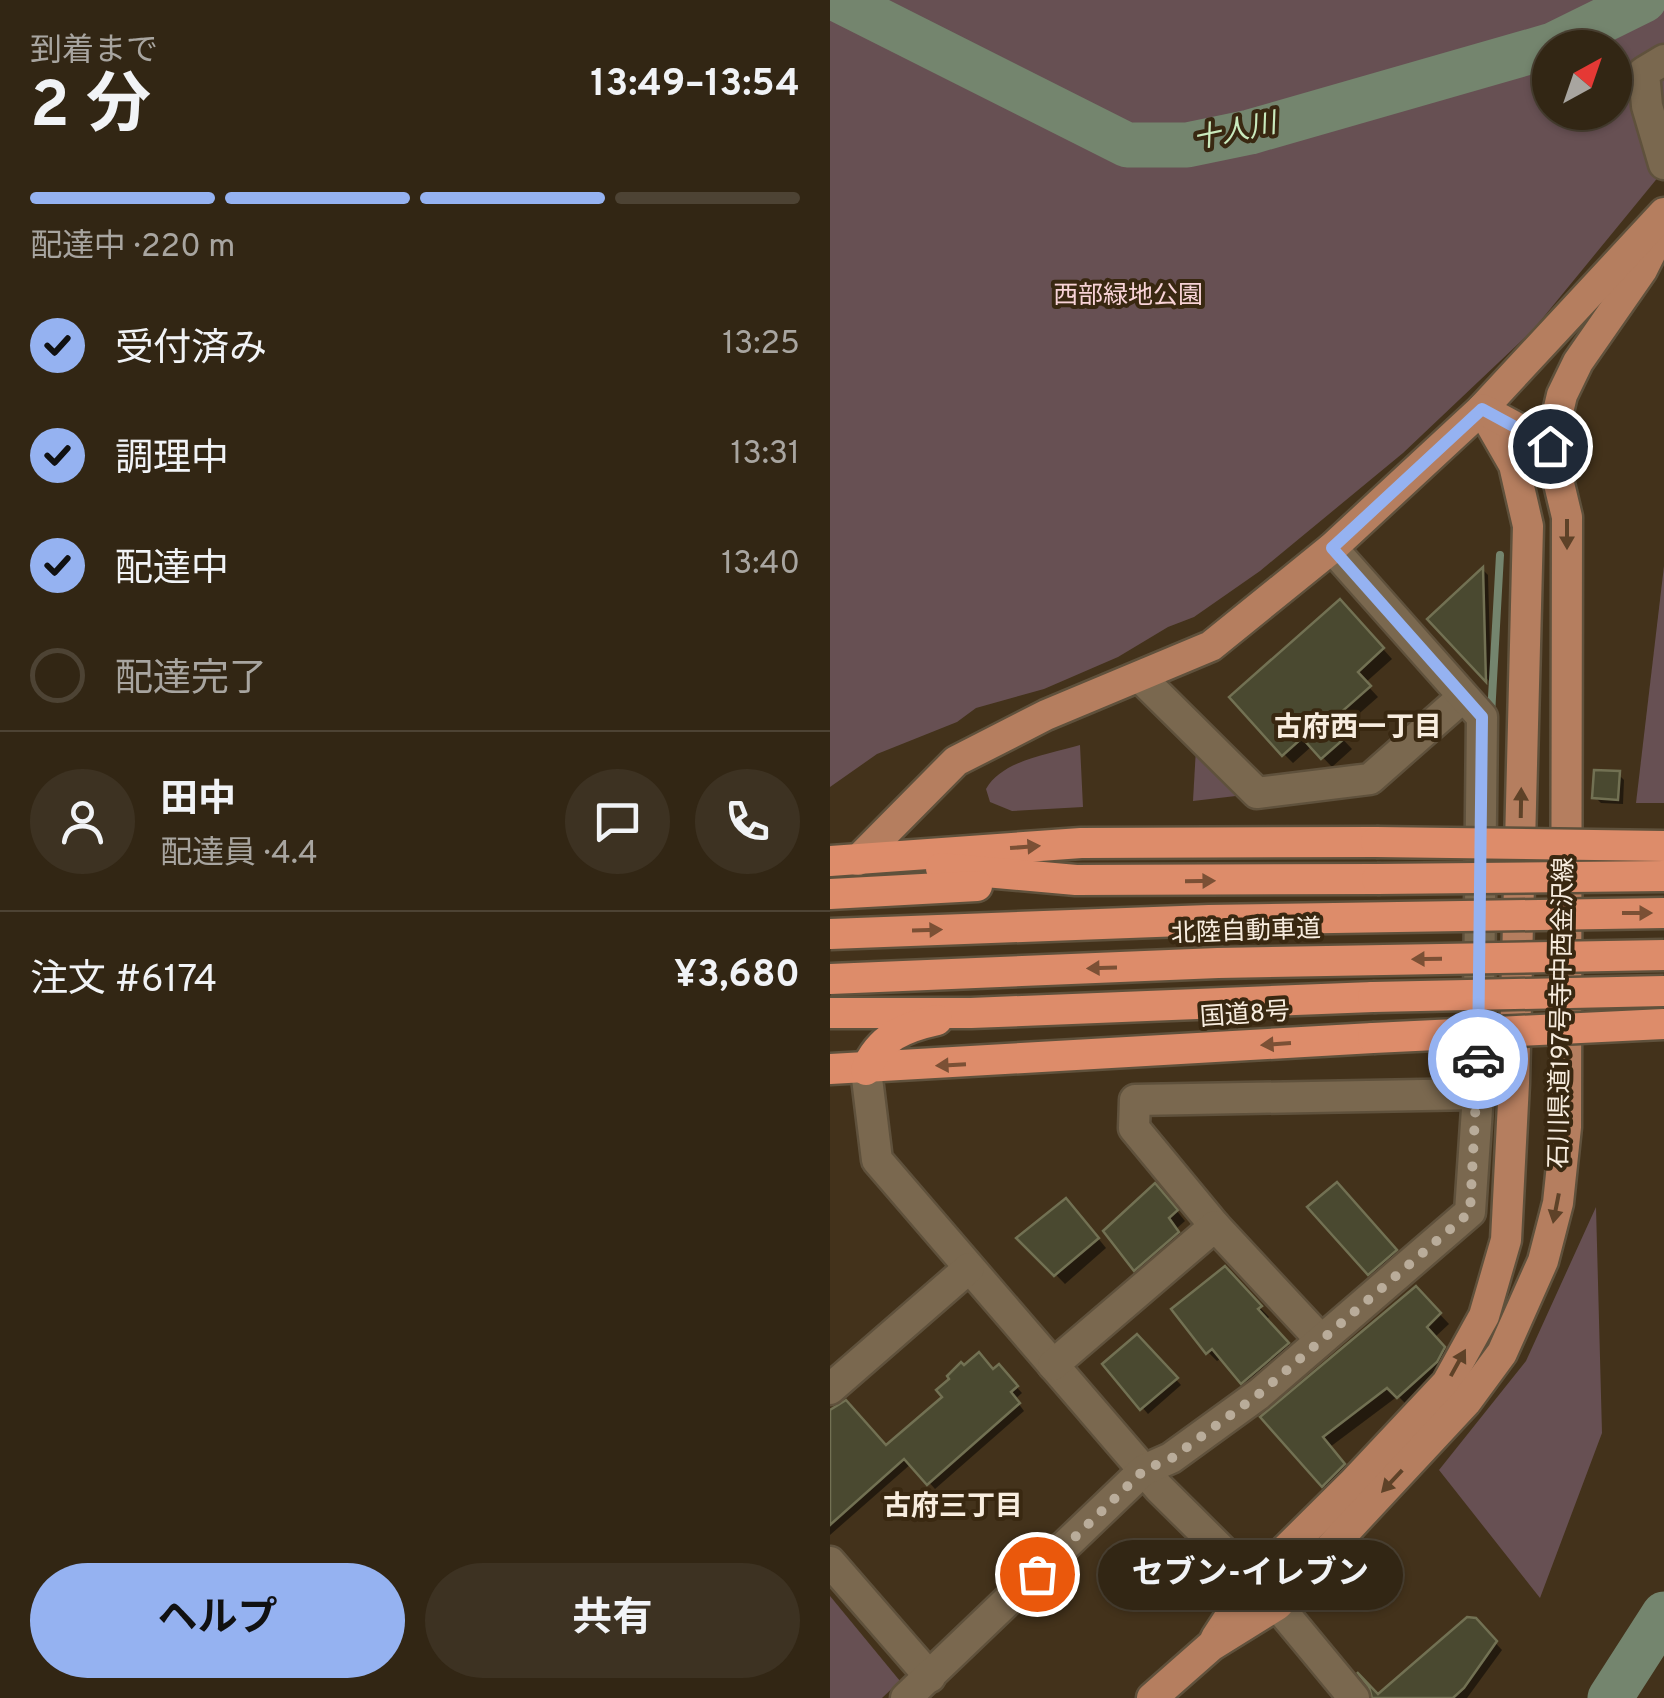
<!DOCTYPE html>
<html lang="ja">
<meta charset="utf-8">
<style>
body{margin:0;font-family:Overpass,"Noto Sans JP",sans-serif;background:#3d3222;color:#f1f3f6;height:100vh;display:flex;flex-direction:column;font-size:38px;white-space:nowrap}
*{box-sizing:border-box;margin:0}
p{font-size:32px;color:#a8a5a0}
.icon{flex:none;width:55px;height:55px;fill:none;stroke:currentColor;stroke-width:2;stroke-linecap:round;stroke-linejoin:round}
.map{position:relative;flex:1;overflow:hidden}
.panel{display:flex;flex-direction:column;background:#322614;width:830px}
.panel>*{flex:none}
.needle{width:65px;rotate:40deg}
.fabs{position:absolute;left:702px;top:30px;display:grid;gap:20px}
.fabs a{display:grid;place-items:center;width:100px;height:100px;border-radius:50%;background:#322614;box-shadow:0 2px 8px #0004,0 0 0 2px #4d4334;font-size:50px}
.pin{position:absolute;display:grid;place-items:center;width:85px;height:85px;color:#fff;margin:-42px;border:5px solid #fff;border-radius:50%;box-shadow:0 2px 10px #0007}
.courier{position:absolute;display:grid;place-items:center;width:100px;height:100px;margin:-50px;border:8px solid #95b2f1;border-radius:50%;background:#fff;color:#222;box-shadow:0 2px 12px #0007}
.bubble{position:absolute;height:70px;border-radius:35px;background:#322614;box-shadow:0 2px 8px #0004,0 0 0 2px #4d4334;font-size:32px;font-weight:700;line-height:70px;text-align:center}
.overview em{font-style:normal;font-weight:700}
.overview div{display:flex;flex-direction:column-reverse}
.overview{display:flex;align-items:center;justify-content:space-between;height:170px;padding:0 30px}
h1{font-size:65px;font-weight:700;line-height:75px}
.bar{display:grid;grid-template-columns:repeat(4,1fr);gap:15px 10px;align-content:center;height:120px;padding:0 30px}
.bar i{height:12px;border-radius:8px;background:#4d4334}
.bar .active{background:#95b2f1}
.bar p{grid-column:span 4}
.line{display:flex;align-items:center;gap:25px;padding:0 30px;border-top:2px solid #4d4334}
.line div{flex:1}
.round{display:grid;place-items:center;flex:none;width:105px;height:105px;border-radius:52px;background:#3d3222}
ol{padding:0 30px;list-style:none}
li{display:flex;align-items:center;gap:30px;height:110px}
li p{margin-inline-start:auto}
li .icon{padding:10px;border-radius:50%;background:#95b2f1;color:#111;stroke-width:4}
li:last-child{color:#a8a5a0}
li i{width:55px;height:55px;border:5px solid #4d4334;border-radius:50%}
.cta{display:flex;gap:20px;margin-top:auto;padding:20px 30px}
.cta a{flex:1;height:115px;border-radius:60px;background:#95b2f1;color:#111;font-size:40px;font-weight:700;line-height:115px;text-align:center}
.cta a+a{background:#3d3222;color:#f1f3f6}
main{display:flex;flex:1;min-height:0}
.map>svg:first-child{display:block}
</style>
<main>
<section class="panel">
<div class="overview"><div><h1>2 分</h1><p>到着まで</p></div><em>13:49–13:54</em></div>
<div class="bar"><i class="active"></i><i class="active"></i><i class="active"></i><i></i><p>配達中 · 220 m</p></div>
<ol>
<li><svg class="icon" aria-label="check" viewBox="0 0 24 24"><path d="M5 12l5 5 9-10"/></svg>受付済み<p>13:25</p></li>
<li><svg class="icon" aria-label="check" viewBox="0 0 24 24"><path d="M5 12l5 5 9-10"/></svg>調理中<p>13:31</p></li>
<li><svg class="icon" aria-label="check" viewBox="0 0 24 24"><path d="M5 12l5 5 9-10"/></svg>配達中<p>13:40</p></li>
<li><i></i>配達完了</li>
</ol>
<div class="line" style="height:180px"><a class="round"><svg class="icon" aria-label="person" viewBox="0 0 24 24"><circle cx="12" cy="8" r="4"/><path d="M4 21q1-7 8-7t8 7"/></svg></a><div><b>田中</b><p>配達員 · 4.4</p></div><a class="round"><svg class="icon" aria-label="chat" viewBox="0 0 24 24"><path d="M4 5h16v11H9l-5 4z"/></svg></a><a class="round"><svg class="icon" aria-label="phone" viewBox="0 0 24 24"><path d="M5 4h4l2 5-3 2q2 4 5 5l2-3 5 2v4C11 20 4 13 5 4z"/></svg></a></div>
<div class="line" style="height:130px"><div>注文 #6174</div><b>¥3,680</b></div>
<div class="cta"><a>ヘルプ</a><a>共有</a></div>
</section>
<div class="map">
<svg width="834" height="1698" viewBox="0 0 834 1698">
<rect width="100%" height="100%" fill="#43321b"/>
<g fill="#675053" fill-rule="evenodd">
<path d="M 0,0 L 834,0 L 834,170 L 703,330 L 573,453 L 430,571 L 364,617 L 338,627 L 288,657 L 214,689 L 146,708 L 127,722 L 47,754 L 0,787 ZM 720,48 L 785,48 L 785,112 L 720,112 Z"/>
<path d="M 834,566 L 834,803 L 806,803 Z"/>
<path d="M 250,745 L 253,807 L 182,811 L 160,802 L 156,789 C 172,760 220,754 250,745 Z"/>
<path d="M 366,748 L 406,796 L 363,801 Z"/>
<path d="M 766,1207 L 772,1433 L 710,1598 L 609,1470 L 696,1361 Z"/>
<path d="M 0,1596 L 70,1681 L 52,1698 L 0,1698 Z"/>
</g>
<g fill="#0007">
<path d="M 653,570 L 658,575 L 661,683 L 601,619 Z"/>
<path d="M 519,611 L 562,659 L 535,683 L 548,697 L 507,733 L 522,749 L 502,767 L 482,746 L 463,763 L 454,754 Z"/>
<path d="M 788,774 L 794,780 L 793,804 L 771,803 L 765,797 Z"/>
<path d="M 512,1191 L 571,1258 L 546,1279 L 481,1207 Z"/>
<path d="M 334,1195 L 355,1221 L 346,1229 L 357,1243 L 315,1278 L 306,1269 Z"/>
<path d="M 245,1210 L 276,1248 L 235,1284 L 190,1238 Z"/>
<path d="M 394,1270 L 439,1317 L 436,1320 L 467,1354 L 422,1391 L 392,1358 L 387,1361 L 378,1352 L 344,1309 Z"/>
<path d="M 586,1289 L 619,1324 L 604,1338 L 623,1358 L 578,1406 L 568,1396 L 500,1447 L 523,1475 L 503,1495 L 433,1417 Z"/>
<path d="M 307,1337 L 351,1385 L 318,1414 L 276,1365 Z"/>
<path d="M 169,1368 L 192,1393 L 185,1399 L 194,1411 L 105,1489 L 82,1463 L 0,1535 L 0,1417 L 56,1448 L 115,1397 Z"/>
<path d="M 645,1621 L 672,1650 L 637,1698 L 545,1698 Z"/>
</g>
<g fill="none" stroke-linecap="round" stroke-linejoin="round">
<path stroke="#74856e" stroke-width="8" d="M 661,715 L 670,555"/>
<g stroke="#74856e" stroke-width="45">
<path d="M 9,0 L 297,145 L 357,145 L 420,132 L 723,45 L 814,0"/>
<path d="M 780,1698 L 834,1614"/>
</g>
</g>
<g fill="#4a4930" stroke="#727153" stroke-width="2.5">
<path d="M 653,567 L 656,682 L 597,619 Z"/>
<path d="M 510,599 L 554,648 L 528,672 L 541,686 L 500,722 L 515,738 L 491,759 L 472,738 L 452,756 L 399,697 Z"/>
<path d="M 764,770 L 790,771 L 788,800 L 762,798 Z"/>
<path d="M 507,1182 L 567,1250 L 538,1275 L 477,1207 Z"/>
<path d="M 325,1183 L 348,1210 L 339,1218 L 349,1232 L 304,1271 L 273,1231 Z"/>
<path d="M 236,1198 L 269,1238 L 224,1276 L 186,1238 Z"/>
<path d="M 395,1266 L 432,1306 L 428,1309 L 459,1343 L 411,1384 L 382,1349 L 376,1354 L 341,1309 Z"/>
<path d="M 586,1286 L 611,1313 L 597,1327 L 615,1347 L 607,1362 L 567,1398 L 557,1388 L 493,1437 L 515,1464 L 492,1487 L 430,1417 Z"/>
<path d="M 307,1334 L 348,1378 L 310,1410 L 272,1364 Z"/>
<path d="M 149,1352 L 163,1369 L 169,1364 L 188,1386 L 181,1392 L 190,1403 L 97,1485 L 74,1459 L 0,1525 L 0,1410 L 16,1400 L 56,1445 L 112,1397 L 106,1390 L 119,1379 L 117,1376 L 131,1362 L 134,1365 Z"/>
<path d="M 637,1617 L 646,1618 L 667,1641 L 634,1688 L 623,1698 L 542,1698 L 539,1687 L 527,1672 L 548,1694 Z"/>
</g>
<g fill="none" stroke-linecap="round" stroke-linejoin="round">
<g stroke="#5f513c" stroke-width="35">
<g id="minor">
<path d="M 834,60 L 814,72 L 817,106 L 834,164"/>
<path d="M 310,677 L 427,793 L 540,779 L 633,697"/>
<path d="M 36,1070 L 47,1160 L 329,1488 L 447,1605 L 524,1698"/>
<path d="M 385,1226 L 304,1128 L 305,1100 L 648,1094"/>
<path d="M 223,1365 L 385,1226 L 491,1340"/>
<path d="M 0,1389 L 139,1268"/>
<path d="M 0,1562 L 100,1677"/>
<path d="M 76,1698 L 314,1470 L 341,1458 L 429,1394 L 640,1212 L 648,1094 L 652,717 L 502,548"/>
</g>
</g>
<g stroke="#5f513c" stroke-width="35">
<g id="major">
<path d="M 720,446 L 732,395 L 748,362 L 812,270 L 833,228"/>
<path d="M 28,860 L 126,761 L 216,715 L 381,646 L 502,548 L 652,409 L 834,213"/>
<path d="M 386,1638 L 422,1583 L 522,1484 L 617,1383 L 654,1316 L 676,1240 L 684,1083 L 698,526 L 684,465 L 653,411"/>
<path d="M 322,1698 L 381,1646 L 447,1605 L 636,1402 L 672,1353 L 713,1261 L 728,1203 L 736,1127 L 737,517 L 720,446 L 652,409"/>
</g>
</g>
<g stroke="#5f513c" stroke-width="35">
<g id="highway">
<path d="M 0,861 L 251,843 L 546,842"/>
<path d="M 111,868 L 246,880 L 547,879"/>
<path d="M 0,894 L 147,886"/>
<path d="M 0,1013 L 141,1013 L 543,997"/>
<path d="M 0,1069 L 543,1038"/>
<path d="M 36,1070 C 49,1037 75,1027 107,1020"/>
</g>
</g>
<use href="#minor" stroke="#7a684f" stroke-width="30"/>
<use href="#major" stroke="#b57e5f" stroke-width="30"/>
<use href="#highway" stroke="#dd8c6a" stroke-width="30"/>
<g stroke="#5f513c" stroke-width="35" stroke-linecap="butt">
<g id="highway-bridge">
<path d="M 546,842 L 834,846"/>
<path d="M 547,879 L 834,876"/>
<path d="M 0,934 L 379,920 L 834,913"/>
<path d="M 0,979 L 388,963 L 834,955"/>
<path d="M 543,997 L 834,991"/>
<path d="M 543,1038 L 834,1024"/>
</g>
</g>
<use href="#highway-bridge" stroke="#dd8c6a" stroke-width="30"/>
</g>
<defs><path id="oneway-solid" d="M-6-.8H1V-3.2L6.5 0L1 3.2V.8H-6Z" transform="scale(2.5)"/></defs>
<g fill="#5e4228">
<use href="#oneway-solid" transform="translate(737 534) rotate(90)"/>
<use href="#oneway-solid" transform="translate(691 803) rotate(-89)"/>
<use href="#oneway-solid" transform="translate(726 1208) rotate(101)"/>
<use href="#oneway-solid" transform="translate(628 1363) rotate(-61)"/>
<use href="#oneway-solid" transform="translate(562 1481) rotate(133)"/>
</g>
<g fill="#7b5035">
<use href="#oneway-solid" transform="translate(195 847) rotate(-4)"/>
<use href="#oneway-solid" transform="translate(370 881) rotate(-1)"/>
<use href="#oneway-solid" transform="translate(807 913)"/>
<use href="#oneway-solid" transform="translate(97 930) rotate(-2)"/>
<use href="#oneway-solid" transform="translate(597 959) rotate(179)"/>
<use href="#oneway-solid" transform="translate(272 968) rotate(178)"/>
<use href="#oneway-solid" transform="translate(446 1044) rotate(176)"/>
<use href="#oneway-solid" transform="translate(121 1065) rotate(177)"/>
</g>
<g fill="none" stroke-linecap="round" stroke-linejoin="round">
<path stroke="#b9ac9a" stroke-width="10" stroke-dasharray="0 18" d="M 207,1574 L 314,1470 L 342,1458 L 429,1394 L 640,1212 L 648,1059"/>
<path stroke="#95b2f1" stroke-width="12" d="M 648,1059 L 652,717 L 502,548 L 652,409 L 720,446"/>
</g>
<g text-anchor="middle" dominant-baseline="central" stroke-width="8" stroke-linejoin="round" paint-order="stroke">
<g font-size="25" fill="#f8d3d7" stroke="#392811">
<text x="298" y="297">西部緑地公園</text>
</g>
<g font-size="25" fill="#f8eddf" stroke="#392811">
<text transform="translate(416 933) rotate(-2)">北陸自動車道</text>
<text transform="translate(733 1013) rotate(-89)">石川県道197号寺中西金沢線</text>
<text transform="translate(415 1016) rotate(-4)">国道8号</text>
</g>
<g font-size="28" font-style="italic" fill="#c9eabd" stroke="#392811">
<text transform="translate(405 133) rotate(-12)">十人川</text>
</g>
<g font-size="28" font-weight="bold" fill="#f8eddf" stroke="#392811">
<text x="528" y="729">古府西一丁目</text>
<text x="123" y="1508">古府三丁目</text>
</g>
</g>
</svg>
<div class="fabs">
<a><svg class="needle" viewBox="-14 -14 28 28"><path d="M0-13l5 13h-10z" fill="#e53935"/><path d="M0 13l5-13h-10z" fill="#a8a5a0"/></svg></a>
</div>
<div class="pin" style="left:207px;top:1574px;background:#ea580c"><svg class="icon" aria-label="bag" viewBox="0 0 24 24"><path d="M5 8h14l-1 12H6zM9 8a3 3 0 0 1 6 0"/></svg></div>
<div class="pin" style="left:720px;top:446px;background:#1f2937"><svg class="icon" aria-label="home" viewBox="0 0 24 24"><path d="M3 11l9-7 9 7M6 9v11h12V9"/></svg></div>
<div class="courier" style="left:648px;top:1059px"><svg class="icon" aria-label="car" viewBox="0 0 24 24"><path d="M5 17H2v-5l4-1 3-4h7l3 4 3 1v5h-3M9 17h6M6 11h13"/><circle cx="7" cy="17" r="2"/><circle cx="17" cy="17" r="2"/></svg></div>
<div class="bubble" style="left:268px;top:1540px;width:305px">セブン-イレブン</div>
</div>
</main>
